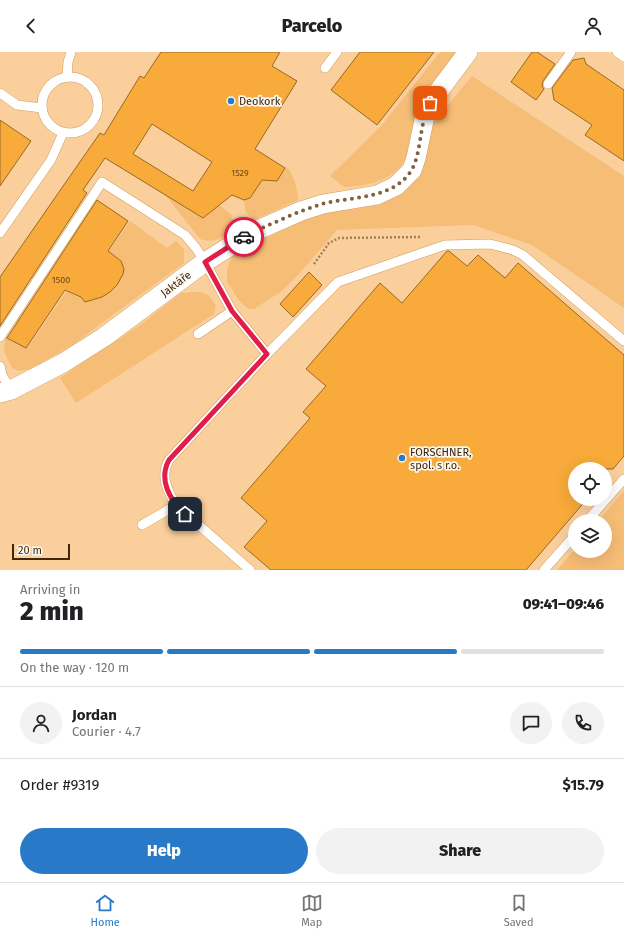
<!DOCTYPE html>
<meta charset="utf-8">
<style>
body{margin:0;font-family:"Fira Sans",sans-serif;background:#f2f2f2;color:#202124;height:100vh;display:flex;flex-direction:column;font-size:15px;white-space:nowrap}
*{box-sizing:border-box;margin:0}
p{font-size:13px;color:#757577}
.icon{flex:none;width:22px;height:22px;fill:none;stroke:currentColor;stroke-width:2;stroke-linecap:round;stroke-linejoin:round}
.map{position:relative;height:518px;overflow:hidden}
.panel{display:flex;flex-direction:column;background:#fff;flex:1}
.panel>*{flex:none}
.tools{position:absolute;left:568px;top:410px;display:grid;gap:8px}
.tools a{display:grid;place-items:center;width:44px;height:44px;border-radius:50%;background:#fff;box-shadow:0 4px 16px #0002;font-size:20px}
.scale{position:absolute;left:12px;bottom:10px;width:58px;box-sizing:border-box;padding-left:4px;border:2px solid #3d280c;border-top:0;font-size:11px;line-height:14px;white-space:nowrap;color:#3d280c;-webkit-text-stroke:3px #fdf7f1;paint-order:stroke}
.pin{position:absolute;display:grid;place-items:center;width:34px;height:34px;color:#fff;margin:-17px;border-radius:8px;box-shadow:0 2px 6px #0006}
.courier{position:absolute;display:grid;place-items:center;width:40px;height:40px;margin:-20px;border:3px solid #e11d48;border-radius:50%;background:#fff;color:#222;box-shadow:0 1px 5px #0007}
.headline em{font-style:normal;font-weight:800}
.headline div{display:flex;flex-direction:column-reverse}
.headline{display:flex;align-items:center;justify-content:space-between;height:68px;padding:0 20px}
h1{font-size:26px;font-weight:800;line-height:30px}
.bar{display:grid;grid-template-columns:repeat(4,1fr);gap:6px 4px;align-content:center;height:48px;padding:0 20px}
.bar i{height:5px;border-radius:3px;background:#e0e0e0}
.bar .selected{background:#287ac9}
.bar p{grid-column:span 4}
.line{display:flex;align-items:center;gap:10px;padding:0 20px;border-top:1px solid #e0e0e0}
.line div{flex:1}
.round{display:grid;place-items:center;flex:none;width:42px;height:42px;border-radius:21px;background:#f2f2f2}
.action{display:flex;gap:8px;margin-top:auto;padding:8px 20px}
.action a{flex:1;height:46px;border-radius:24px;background:#287ac9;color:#fff;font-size:16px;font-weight:800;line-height:46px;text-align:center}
.action a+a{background:#f2f2f2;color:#202124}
header{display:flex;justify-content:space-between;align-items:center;height:52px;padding:0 20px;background:#fff;font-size:18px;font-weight:800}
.tabs{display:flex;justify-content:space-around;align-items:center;height:56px;border-top:1px solid #e0e0e0;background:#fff;font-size:11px;color:#757577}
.tabs a{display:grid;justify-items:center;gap:2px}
.tabs .selected{color:#287ac9}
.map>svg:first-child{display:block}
</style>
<header><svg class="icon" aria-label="back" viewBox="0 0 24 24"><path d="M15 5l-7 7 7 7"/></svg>Parcelo<svg class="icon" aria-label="person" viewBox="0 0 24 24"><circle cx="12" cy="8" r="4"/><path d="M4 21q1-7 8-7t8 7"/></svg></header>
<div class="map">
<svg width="624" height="518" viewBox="0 0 624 518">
<rect width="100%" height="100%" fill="#facf9c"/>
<g fill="#f6bd76">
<path d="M 440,0 L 458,0 C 445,18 430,36 419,55 C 411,68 413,85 409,99 C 400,128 370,134 344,135 L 330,124 L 381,74 Z"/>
<path d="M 472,24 L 624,124 L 624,256 L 532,193 L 473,173 L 337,178 L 300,221 L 282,239 L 254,257 L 249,257 L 240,250 L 227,230 L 227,218 L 231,206 L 243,197 L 311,165 L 339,159 L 379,153 L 402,141 L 418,124 L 425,110 L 430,75 Z"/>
<path d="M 287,115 C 295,127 297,134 298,148 L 254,168 L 245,159 L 244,148 L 266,124 Z"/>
<path d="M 163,140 L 204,166 L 219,153 L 231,162 L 235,177 C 222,185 216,192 200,187 Z"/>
<path d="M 130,169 L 167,196 L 176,189 L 184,197 L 184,211 L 72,293 L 31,317 L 19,319 L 12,316 L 6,304 L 4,298 L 6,284 L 28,295 L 99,192 L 109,199 Z"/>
<path d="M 193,240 C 206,240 209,242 216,254 L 214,262 L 76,351 L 60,326 L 140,273 L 181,241 Z"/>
<path d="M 624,439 L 624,518 L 557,518 L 575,497 L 575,499 L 605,499 L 605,469 L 598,469 Z"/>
</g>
<g fill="#f8aa3a" stroke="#996926" fill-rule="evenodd">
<path d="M 161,0 L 280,0 L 272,14 L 297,29 L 255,97 L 285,116 L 277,129 L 262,128 L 250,146 L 244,148 L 232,143 L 203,166 L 105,106 L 83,138 L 87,141 L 0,274 L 0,225 L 100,81 L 104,83 L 140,24 L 144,26 ZM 152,72 L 212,110 L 193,139 L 133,102 Z"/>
<path d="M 360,0 L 434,0 L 377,73 L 331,38 Z"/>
<path d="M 532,0 L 537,0 L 555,12 L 543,29 L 542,34 L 544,37 L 536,48 L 511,30 Z"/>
<path d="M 584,6 L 586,12 L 624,38 L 624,109 L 585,83 L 592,73 L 554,48 L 552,36 L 573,8 Z"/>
<path d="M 0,68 L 31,89 L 0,134 Z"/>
<path d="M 97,148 L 128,169 L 108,199 L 121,209 L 124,217 L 123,222 L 117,233 L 110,240 L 102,245 L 85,250 L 81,245 L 65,238 L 26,296 L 7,286 Z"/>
<path d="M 447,199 L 449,199 L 467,214 L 478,203 L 505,226 L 518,211 L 624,303 L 624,404 L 613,417 L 575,417 L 575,447 L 587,447 L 526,518 L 271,518 L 244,495 L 267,469 L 241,446 L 310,366 L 303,360 L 326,334 L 306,317 L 380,231 L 402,251 Z"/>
<path d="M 309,220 L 322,233 L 293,265 L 280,252 Z"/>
</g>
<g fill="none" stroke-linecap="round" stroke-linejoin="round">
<g stroke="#d09d5c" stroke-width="10">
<g id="service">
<path d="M 617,0 L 624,5"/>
<path d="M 325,16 L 337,0"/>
<path d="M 67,25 L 68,10 L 71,0"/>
<circle cx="70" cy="53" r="28"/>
<path d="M 548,32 L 571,0"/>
<path d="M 0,41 L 17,53 L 42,56"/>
<path d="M 0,181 L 51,108 L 63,81"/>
<path d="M 198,282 L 232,259"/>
<path d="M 0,285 L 102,130 L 185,183 L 196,196 L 205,210 L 232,259 L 267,302 L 338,230 L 445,193 L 490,192 L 513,198 L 523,203 L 624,289"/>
<path d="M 0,314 L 2,323 L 11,338"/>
<path d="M 176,453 L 250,518"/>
<path d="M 587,469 L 624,427"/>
<path d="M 142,473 L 176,453 C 167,438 160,424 169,408 L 267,302"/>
<path d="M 544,518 L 575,483"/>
</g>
</g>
<g stroke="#d09d5c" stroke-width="20">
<path id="minor" d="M 0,341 L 11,338 L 63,311 L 104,285 L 205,210 L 251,181 L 301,159 L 323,152 L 377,143 L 396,134 L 412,118 L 416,106 L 426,59 L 435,44 L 468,0"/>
</g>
<path stroke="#a08058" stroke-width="2.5" stroke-dasharray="2 2" stroke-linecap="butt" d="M 314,212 L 329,191 L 339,186 L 421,185"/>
<use href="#service" stroke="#fff" stroke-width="9"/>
<use href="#minor" stroke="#fff" stroke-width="19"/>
</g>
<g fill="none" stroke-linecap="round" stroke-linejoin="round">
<path stroke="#7f623e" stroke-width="4" stroke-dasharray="0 7.2" d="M 244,185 L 251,181 C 274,171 298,159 322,152 C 352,144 392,148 411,119 C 422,101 419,71 430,51"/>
<path stroke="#e11d48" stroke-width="5" d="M 185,462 C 170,448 158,428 169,408 L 267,302 L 232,259 L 205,210 L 244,185"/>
</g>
<g fill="#287ac9" stroke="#fdf7f1" stroke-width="1.5">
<circle cx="231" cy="49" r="4"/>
<circle cx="402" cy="406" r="4"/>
</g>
<g text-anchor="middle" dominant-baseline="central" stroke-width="3.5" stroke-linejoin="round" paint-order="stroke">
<g font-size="9" fill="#6c4818">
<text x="240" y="121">1529</text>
<text x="61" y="228">1500</text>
</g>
<g font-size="11" fill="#3d280c" stroke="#fdf7f1" text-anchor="start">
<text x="239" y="49">Deokork</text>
<text x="410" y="400">FORSCHNER,<tspan x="410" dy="13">spol. s r.o.</tspan></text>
</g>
<g font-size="11" fill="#3d280c" stroke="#fdf7f1">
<text transform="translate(176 232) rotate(-37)">Jaktáře</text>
</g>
</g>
</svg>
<div class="tools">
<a><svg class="icon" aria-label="locate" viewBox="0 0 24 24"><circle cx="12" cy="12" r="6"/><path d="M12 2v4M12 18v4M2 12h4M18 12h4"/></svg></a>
<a><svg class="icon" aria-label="layers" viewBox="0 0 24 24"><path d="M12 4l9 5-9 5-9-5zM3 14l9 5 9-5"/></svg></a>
</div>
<div class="scale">20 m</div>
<div class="pin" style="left:430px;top:51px;background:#ea580c"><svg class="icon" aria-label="bag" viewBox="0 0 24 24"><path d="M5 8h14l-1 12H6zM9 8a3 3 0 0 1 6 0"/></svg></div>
<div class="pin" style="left:185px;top:462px;background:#1f2937"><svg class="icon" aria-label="home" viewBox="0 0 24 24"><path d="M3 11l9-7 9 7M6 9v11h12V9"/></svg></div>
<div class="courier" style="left:244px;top:185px"><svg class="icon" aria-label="car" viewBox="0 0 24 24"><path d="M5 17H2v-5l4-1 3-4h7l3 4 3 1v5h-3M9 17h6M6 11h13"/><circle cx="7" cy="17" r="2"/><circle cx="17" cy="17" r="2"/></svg></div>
</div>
<section class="panel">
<div class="headline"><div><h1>2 min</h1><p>Arriving in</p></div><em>09:41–09:46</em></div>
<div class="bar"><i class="selected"></i><i class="selected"></i><i class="selected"></i><i></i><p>On the way · 120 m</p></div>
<div class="line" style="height:72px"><a class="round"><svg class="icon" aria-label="person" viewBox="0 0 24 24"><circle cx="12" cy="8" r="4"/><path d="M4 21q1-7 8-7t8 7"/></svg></a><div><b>Jordan</b><p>Courier · 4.7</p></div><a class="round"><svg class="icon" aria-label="chat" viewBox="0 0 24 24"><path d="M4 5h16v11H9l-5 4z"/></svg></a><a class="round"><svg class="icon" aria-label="phone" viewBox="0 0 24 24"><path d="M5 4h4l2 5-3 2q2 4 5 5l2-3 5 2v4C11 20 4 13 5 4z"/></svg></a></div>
<div class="line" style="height:52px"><div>Order #9319</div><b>$15.79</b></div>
<div class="action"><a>Help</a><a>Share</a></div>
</section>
<nav class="tabs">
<a class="selected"><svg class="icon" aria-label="home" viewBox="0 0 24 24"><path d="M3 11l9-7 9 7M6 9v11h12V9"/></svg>Home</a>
<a><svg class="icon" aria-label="map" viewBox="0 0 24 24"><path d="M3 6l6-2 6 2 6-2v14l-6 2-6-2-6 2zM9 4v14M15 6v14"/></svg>Map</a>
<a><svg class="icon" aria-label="saved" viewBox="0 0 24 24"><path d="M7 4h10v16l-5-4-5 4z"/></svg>Saved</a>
</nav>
